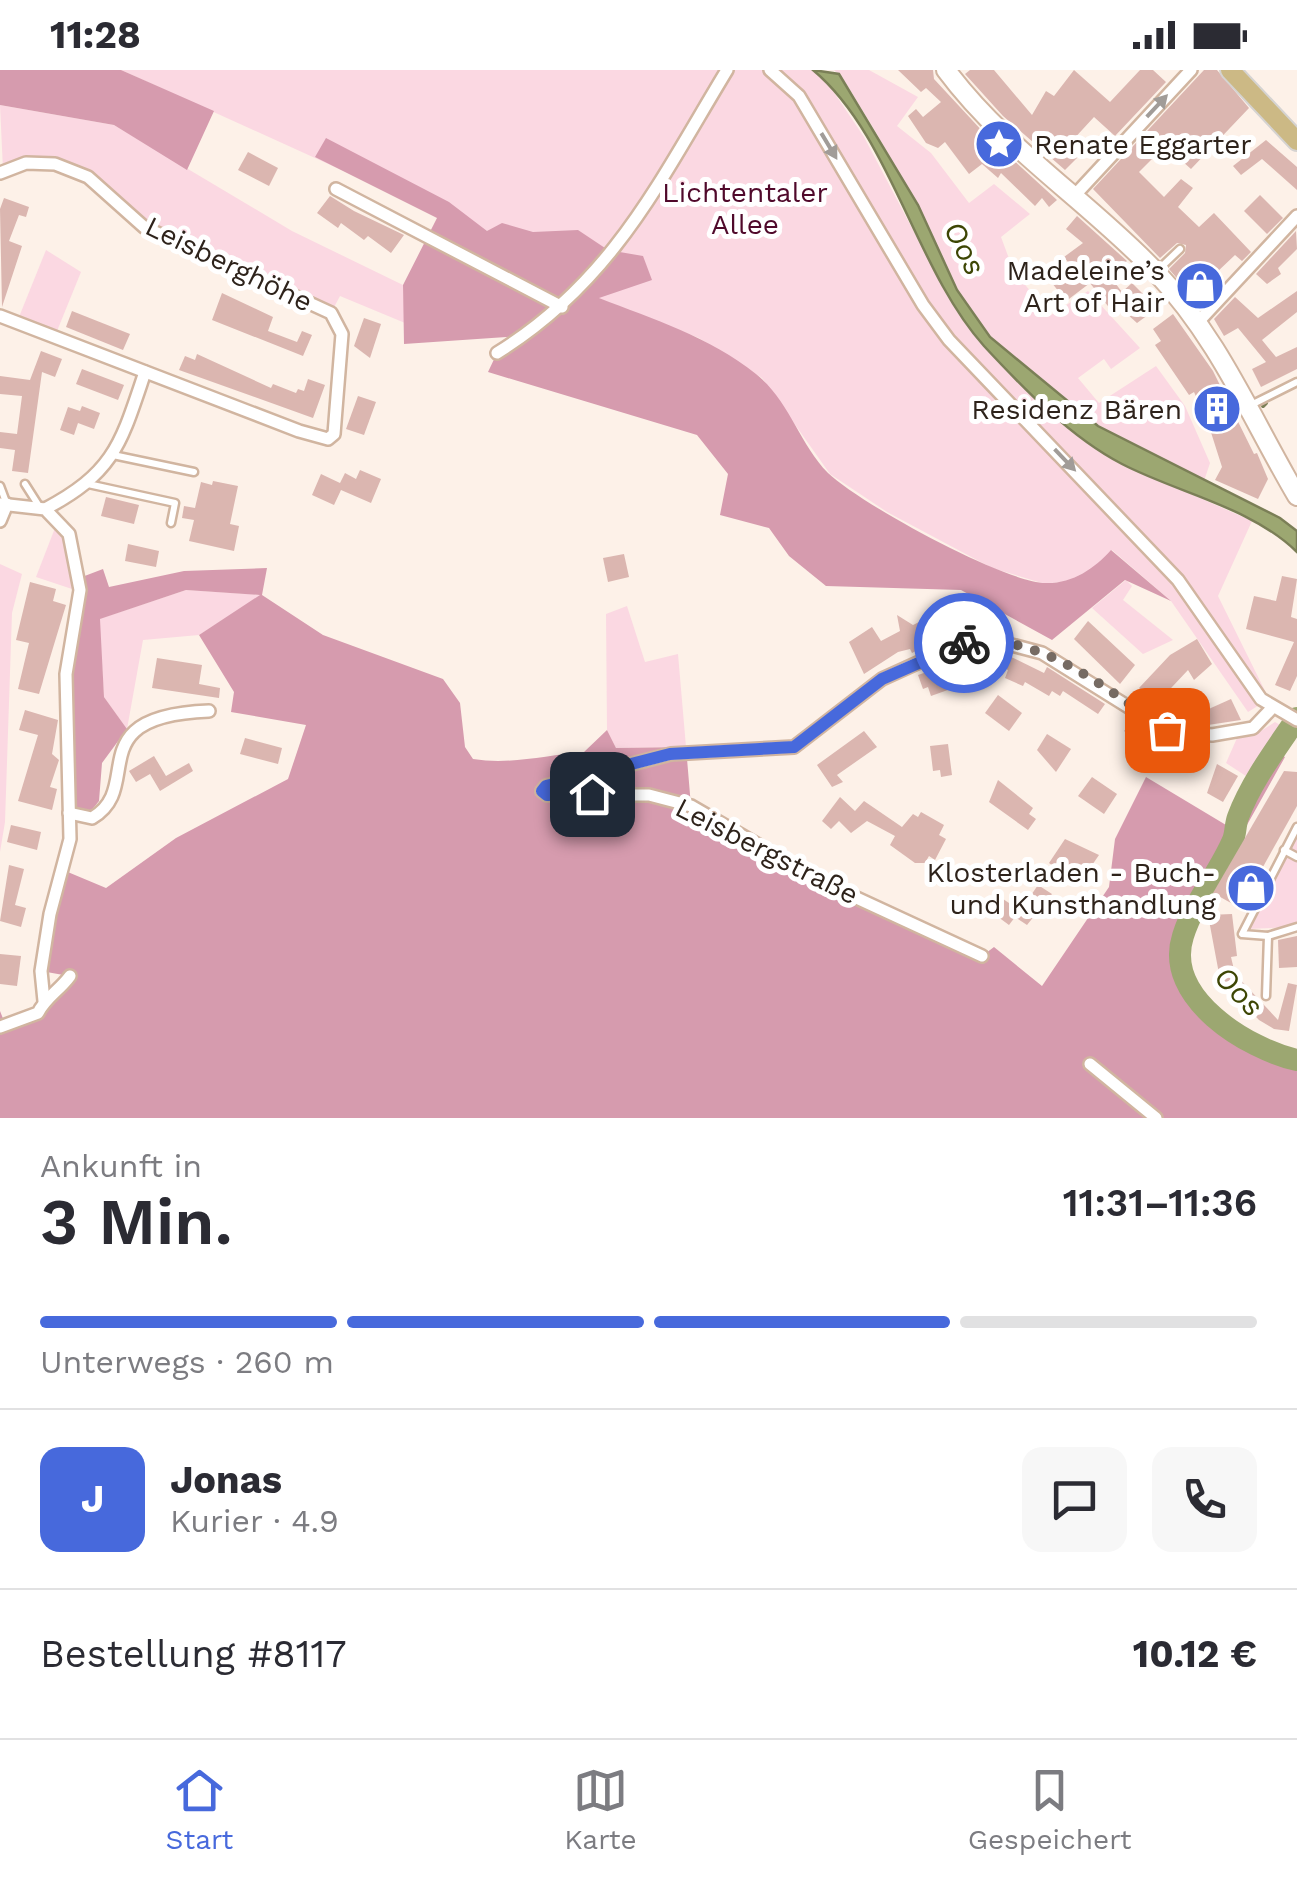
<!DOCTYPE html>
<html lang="de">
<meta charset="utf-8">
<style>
body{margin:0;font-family:"Work Sans",sans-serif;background:#f7f7f7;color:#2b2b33;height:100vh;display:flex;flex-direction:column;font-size:38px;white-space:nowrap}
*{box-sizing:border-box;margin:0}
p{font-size:32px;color:#7c7c81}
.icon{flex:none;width:55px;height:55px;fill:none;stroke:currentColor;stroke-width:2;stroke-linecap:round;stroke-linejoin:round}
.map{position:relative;height:1048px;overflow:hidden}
.side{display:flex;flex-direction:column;background:#fff;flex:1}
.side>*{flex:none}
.pin{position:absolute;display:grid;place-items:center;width:85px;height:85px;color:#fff;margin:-42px;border-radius:20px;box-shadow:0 5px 15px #0006}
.courier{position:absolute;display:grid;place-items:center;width:100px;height:100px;margin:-50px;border:8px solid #4769dc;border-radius:50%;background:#fff;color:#222;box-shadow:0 2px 12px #0007}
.headline em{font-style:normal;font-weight:600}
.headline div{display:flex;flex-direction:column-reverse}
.headline{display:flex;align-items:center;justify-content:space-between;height:170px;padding:0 40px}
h1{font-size:65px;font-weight:600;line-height:75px}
.bar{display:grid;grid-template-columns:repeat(4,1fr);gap:15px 10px;align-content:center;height:120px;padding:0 40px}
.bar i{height:12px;border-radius:8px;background:#e1e1e2}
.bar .current{background:#4769dc}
.bar p{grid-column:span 4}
.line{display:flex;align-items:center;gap:25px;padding:0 40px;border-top:2px solid #e1e1e2}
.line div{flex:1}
.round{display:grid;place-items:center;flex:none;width:105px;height:105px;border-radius:20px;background:#f7f7f7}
.status{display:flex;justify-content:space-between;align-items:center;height:70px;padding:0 50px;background:#fff;direction:ltr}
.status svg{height:28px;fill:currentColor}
.dock{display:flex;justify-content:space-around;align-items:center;height:140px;border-top:2px solid #e1e1e2;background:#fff;font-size:28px;color:#7c7c81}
.dock a{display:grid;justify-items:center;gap:5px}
.dock .current{color:#4769dc}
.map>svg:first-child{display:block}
</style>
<div class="status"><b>11:28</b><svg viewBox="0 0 49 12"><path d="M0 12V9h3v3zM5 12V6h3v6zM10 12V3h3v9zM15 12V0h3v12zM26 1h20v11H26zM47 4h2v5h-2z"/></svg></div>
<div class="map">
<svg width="1297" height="1048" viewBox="0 0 1297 1048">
<rect width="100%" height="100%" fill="#fdf1e8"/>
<g fill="#fbd8e2">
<path d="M 121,0 L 813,0 L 827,12 L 864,67 L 952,234 L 983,275 L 1083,370 L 1121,393 L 1252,451 L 1218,526 L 1269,629 L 1248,642 L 1171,531 L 1112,480 L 1096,497 L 1068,511 L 1045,514 L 992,498 L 887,442 L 830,404 L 762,308 L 699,268 L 580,221 L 381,118 Z"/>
<path d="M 834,0 L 869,0 L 918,27 L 897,56 L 931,83 L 969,133 L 994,114 L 1030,144 L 1001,167 L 1014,202 L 1051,245 L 1088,221 L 1140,278 L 1111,299 L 1104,289 L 1078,308 L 1099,333 L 1156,296 L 1185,336 L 1210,393 L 1204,411 C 1112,367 1007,311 957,218 C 925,160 900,99 864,43 C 855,29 847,11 834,0 Z"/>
<path d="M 0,35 L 114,55 L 292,161 L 403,215 L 405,253 L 340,226 L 331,243 L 144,157 L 120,131 L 55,94 L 3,100 Z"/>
<path d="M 46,180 L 81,202 L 57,261 L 19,247 Z"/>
<path d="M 55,458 L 65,467 L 72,519 L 36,507 Z"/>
<path d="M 0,494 L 22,504 L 12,543 L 5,752 L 0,782 Z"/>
<path d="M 1126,510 L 1132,516 L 1123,530 L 1173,570 L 1143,584 L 1092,538 Z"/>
<path d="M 186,520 L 262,525 L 199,565 L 143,570 L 127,659 L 104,627 L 99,549 Z"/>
<path d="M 627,536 L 645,592 L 678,584 L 686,677 L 616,678 L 607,660 L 606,544 Z"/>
<path d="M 1275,652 L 1282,656 L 1252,710 L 1226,693 L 1237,668 L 1253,666 Z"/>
<path d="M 1297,761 L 1297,857 L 1247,859 Z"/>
</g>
<g fill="#d69bae">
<path d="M 0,0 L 121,0 L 214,41 L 187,100 L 114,55 L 0,35 Z"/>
<path d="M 326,68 L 449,132 L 487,161 L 502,153 L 533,162 L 578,160 L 608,180 L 643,186 L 652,210 L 599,228 C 653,249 710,267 756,304 C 789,330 799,373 828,403 C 859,433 1003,512 1045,513 C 1072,514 1094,499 1111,480 L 1171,531 L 1125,510 L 1052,570 L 961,520 L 826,516 L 789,486 L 769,458 L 720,445 L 728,404 L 697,365 L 488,302 L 497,283 L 522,266 L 404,274 L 403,215 L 437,148 L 315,87 Z"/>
<path d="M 267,498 L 262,525 L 323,565 L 443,609 L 460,633 L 465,677 L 473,689 C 511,695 546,685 584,682 L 607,660 L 616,678 L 686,677 L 691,736 L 732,761 L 982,886 L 994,877 L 1042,916 L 1109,817 L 1115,769 L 1146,707 L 1226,755 L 1270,678 L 1285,687 L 1191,855 C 1171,921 1238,972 1297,985 L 1297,1048 L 0,1048 L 0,941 L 6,956 L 38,943 L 69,906 L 41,901 L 63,800 L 106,818 L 176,768 L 288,709 L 306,655 L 231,642 L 234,622 L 199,565 L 260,525 L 186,520 L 100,549 L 104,627 L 127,659 L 102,693 L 99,731 L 91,741 L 71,740 L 66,604 L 82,507 L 103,499 L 109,517 L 184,501 Z"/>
</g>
<path fill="#9ca771" stroke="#7b7f57" stroke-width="2.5" d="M 813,0 L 839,4 L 918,135 L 957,220 L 990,267 L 1098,356 L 1280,448 L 1297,461 L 1297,482 C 1251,437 1178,423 1122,394 C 1070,367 1023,318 984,276 C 915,199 891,65 813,0 Z"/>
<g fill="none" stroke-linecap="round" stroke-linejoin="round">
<path stroke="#7b7f57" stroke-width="4" d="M 1263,336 L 1266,333"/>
<path stroke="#9ca771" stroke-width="22" d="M 1297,648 C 1276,679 1251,712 1238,747 C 1235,755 1236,763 1233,770 C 1219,803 1194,831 1183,866 C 1163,928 1248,979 1297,990"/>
</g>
<g fill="#dbb6b0">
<path d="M 898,0 L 933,0 L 934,9 L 985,64 L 1057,130 L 1049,137 L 1042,128 L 1035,136 L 1001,103 L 998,108 L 982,94 L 969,104 L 945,72 L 938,78 L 926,73 L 908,46 L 916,39 L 923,47 L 941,32 L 926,18 L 921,22 Z"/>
<path d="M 970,0 L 994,0 L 1032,45 L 1046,21 L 1054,26 L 1074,0 L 1110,32 L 1140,0 L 1153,0 L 1166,12 L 1115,66 L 1094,47 L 1071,72 L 1083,82 L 1065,100 L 1003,46 L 965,4 Z"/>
<path d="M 1204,0 L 1217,0 L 1249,38 L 1191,99 L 1165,76 L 1139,102 L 1164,127 L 1181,109 L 1193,118 L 1178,137 L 1199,157 L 1214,143 L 1251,182 L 1242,191 L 1235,185 L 1216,203 L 1211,211 L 1216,217 L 1199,234 L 1169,199 L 1185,183 L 1186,175 L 1177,173 L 1160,188 L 1093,119 Z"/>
<path d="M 1266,70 L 1297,97 L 1297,120 L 1262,89 L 1241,105 L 1233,96 Z"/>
<path d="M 248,82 L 278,98 L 269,116 L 238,100 Z"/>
<path d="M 1260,125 L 1283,148 L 1267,164 L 1244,141 Z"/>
<path d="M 330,126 L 354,141 L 404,165 L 391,183 L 368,166 L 364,170 L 341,153 L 338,158 L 317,143 Z"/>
<path d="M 4,128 L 29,137 L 26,147 L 19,145 L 9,171 L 22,176 L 2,237 L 0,139 Z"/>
<path d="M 1077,146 L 1127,191 L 1109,205 L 1122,222 L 1132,213 L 1148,229 L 1144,232 L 1152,242 L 1137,253 L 1117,235 L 1111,240 L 1090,213 L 1061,235 L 1054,226 L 1059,222 L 1052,213 L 1072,197 L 1064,187 L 1083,173 L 1066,159 Z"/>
<path d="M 1296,161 L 1297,179 L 1278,198 L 1281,204 L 1267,214 L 1256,204 Z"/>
<path d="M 1297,221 L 1297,242 L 1262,270 L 1276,287 L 1297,277 L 1297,299 L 1261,317 L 1252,299 L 1266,292 L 1238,258 L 1224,266 L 1214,249 L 1235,227 L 1258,248 Z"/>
<path d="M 222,223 L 273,247 L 268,261 L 297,272 L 302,261 L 312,265 L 303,286 L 212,250 Z"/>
<path d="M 72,241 L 130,264 L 123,280 L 66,257 Z"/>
<path d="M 1173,244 L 1213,301 L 1254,384 L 1257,383 L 1268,409 L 1258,429 L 1215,410 L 1222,397 L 1208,353 L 1194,322 L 1189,325 L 1155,275 L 1161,271 L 1153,259 Z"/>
<path d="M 364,248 L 381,254 L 370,288 L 354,276 Z"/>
<path d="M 41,281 L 62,289 L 55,307 L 42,302 L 28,403 L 12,401 L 15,380 L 0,378 L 0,362 L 17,364 L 22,326 L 0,324 L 0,306 L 30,310 Z"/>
<path d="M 197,284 L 271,318 L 273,314 L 296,323 L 298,319 L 304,321 L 308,309 L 325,315 L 313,348 L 179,300 L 185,286 L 195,290 Z"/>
<path d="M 82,299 L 124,315 L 118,330 L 76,314 Z"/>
<path d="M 358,326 L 376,332 L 364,365 L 346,359 Z"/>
<path d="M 82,336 L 100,343 L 94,359 L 78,353 L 74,365 L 60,360 L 68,337 L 80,341 Z"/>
<path d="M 360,400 L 381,409 L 371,433 L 341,420 L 334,435 L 312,425 L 321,404 L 340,413 L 345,403 L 356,409 Z"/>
<path d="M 213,411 L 238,416 L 230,454 L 239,456 L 234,481 L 189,471 L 194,450 L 182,448 L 184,436 L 195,438 L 201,412 L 212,415 Z"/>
<path d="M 106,427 L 139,435 L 134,454 L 101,446 Z"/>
<path d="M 128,474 L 159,481 L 156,497 L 125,491 Z"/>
<path d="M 624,484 L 629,507 L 608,512 L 603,488 Z"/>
<path d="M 1282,506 L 1297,509 L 1291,547 L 1297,549 L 1297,606 L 1290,621 L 1275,615 L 1294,572 L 1246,559 L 1254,526 L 1276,531 Z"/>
<path d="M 30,512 L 56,519 L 53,531 L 66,535 L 39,624 L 18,619 L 29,573 L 16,570 Z"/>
<path d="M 897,545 L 913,555 L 919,552 L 929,574 L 912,583 L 910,579 L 898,582 L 864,604 L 849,572 L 872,557 L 881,571 L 900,561 Z"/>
<path d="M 1088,551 L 1135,595 L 1120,614 L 1074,569 Z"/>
<path d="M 1197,569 L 1212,594 L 1194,610 L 1188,600 L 1156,634 L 1139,618 L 1170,585 Z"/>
<path d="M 1001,582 L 1044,603 L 1047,597 L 1105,634 L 1098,644 L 1063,621 L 1060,626 L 1052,621 L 1049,626 L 1025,612 L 1023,616 L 1005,608 L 1008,600 L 995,594 Z"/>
<path d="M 157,588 L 202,595 L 199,614 L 220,618 L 219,628 L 152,618 Z"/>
<path d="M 953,593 L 967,603 L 970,612 L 931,626 L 928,617 L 923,619 L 918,605 L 941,597 L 947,609 L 946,595 Z"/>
<path d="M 998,625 L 1022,643 L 1009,661 L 985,643 Z"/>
<path d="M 1231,629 L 1241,650 L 1208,655 L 1202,642 Z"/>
<path d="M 25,640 L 58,650 L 52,684 L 59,690 L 50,717 L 57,719 L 52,740 L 18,731 L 38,665 L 19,660 Z"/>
<path d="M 1133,651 L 1166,673 L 1156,683 L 1124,661 Z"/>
<path d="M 864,661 L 877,677 L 837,705 L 843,712 L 832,717 L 817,695 Z"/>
<path d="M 1047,664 L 1071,679 L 1056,702 L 1037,680 Z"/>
<path d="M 245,668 L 282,678 L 278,694 L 240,684 Z"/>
<path d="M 948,674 L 952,705 L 941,707 L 940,700 L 933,701 L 930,676 Z"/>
<path d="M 154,686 L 166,706 L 189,693 L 193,701 L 160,721 L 150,704 L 136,712 L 129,701 Z"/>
<path d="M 1217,694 L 1238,706 L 1223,732 L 1207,723 Z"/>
<path d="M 1284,701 L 1297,702 L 1297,736 L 1240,838 L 1213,823 Z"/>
<path d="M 1092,707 L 1117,724 L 1104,744 L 1078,726 Z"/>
<path d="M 998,710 L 1033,738 L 1029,744 L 1036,749 L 1028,760 L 989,732 Z"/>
<path d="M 840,727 L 855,741 L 864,731 L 902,757 L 913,744 L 918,747 L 921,742 L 944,755 L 939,765 L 946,769 L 935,790 L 929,786 L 925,793 L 915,793 L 890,775 L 895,766 L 867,751 L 851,763 L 839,751 L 831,759 L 822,751 Z"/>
<path d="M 11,755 L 41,762 L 37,780 L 7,772 Z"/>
<path d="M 1065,769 L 1099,785 L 1079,814 L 1049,793 Z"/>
<path d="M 9,795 L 24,799 L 15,835 L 26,838 L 21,857 L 0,851 Z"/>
<path d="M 1038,815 L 1052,824 L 1027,855 L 1015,847 L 1009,855 L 990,841 L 1000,827 L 1012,835 L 1019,825 L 1027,831 Z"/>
<path d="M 1232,844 L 1237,886 L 1231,887 L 1235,904 L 1278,950 L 1288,913 L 1297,915 L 1289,961 L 1274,959 L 1259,950 L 1220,909 L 1208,845 Z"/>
<path d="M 1297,866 L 1297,897 L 1279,898 L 1278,870 Z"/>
<path d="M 0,884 L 21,886 L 17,916 L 0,914 Z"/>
</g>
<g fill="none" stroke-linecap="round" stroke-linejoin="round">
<g stroke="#d1b5a0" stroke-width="11">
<g id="service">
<path d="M 1157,201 L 1180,179"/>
<path d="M 1251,335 L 1297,312"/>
<path d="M 113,385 L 194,402"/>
<path d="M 25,414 L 39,436"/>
<path d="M 88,414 L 175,433 L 171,453"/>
<path d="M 0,416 L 6,432"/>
<path d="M 1297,757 L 1242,864 L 1268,866 L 1297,857"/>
<path d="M 1284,780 L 1297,787"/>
<path d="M 1266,926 L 1268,866"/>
</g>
</g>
<g stroke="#d1b5a0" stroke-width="16">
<g id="minor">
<path d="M 770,0 L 799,26 L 923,235 L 949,270 L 1178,510 L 1261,629 L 1297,650"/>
<path d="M 0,103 L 26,93 L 55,94 L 88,107 L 144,157 L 331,243 L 342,264 L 334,364 L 328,369 L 299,361 L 0,246"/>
<path d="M 336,119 L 562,237"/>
<path d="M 1076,124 L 1191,0"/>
<path d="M 1199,251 L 1297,146"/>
<path d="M 497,283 C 613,211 659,112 727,0"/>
<path d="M 0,434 L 45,439 L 69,464 L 80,520 L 66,604 L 70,769 L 50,844 L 41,901 L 44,931"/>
<path d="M 45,439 C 115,402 121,373 145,302"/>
<path d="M 0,451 L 7,434"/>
<path d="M 542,721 L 546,716 L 671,684 L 794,677 L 882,609 L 959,574 L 989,569 L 1042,583 L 1167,661 L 1212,665 L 1253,658 L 1273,637"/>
<path d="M 542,721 L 547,725 L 649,725 L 691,736 L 822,812 L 982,886"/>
<path d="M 69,743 L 92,748 C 146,717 77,646 209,641"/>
<path d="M 0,957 L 38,943 C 45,928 60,920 70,906"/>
<path d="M 1090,994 L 1156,1048"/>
</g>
</g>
<g stroke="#d1b5a0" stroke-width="22">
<path id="secondary" d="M 946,0 C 1004,78 1088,131 1155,201 C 1220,270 1250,346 1297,426"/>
</g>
<g stroke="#d5d3d1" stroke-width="22">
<path id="primary" d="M 1230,0 L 1297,71"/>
</g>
<use href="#service" stroke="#fff" stroke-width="6"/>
<use href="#minor" stroke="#fff" stroke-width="11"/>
<use href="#secondary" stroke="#fff" stroke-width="18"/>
<use href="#primary" stroke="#ccb985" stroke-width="18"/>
</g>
<defs><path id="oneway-solid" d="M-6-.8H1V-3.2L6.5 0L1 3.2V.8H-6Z" transform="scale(2.5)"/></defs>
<g fill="#a19c98">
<use href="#oneway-solid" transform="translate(1157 36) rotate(-47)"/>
<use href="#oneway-solid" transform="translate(829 76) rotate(59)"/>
<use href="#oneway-solid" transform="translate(1065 390) rotate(46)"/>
</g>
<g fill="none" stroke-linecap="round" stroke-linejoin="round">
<path stroke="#766b63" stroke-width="10" stroke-dasharray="0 18" d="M 964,573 C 1039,560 1108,621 1167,660"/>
<path stroke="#4769dc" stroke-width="12" d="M 592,724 L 547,725 L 542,721 L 546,716 L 670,684 L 794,677 L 882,609 L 964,573"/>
</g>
<defs>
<g id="sight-disc" transform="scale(2.5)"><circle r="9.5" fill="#4769dc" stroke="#fff"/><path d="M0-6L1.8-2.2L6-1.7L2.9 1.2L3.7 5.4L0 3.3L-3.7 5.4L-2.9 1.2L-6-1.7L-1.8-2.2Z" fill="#fff"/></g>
<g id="shop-disc" transform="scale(2.5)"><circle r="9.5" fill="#4769dc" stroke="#fff"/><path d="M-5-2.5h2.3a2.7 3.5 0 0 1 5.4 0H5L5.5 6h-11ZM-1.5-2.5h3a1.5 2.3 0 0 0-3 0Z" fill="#fff"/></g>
<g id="building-disc" transform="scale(2.5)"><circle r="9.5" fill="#4769dc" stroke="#fff"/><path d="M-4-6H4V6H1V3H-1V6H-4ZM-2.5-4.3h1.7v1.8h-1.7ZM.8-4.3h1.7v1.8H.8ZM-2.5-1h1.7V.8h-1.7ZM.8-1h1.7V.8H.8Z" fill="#fff"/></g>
</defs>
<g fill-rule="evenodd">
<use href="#sight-disc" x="999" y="74"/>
<use href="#shop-disc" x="1200" y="216"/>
<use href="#building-disc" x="1217" y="339"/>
<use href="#shop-disc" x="1251" y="818"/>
</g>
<g text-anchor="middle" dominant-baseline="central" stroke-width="10" stroke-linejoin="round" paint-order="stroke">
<g font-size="28" fill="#2e231b" stroke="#fff" text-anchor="end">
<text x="1034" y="74" text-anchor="start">Renate Eggarter</text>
<text x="1165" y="200">Madeleine’s<tspan x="1165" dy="32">Art of Hair</tspan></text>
<text x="1182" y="339">Residenz Bären</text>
<text x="1216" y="802">Klosterladen - Buch-<tspan x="1216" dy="32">und Kunsthandlung</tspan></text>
</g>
<g font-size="28" fill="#50092b" stroke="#fff">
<text x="745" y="122">Lichtentaler<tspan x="745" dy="32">Allee</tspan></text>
</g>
<g font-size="28" fill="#2e231b" stroke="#fff">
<text transform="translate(229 194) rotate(26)">Leisberghöhe</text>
<text transform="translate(767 781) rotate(27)">Leisbergstraße</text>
</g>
<g font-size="30" font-style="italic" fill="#3d4604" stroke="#fff">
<text transform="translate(965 178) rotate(63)">Oos</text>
<text transform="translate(1239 921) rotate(46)">Oos</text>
</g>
</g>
</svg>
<div class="pin" style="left:1167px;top:660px;background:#ea580c"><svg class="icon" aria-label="bag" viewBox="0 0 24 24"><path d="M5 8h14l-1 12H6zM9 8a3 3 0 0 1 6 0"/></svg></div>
<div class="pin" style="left:592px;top:724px;background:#1f2937"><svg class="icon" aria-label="home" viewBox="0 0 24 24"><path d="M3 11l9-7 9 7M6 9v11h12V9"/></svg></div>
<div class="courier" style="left:964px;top:573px"><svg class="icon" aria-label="bike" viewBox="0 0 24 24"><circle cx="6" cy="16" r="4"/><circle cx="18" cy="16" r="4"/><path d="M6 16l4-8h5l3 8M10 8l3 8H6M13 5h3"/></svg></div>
</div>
<section class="side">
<div class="headline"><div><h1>3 Min.</h1><p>Ankunft in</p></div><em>11:31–11:36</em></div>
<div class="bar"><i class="current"></i><i class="current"></i><i class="current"></i><i></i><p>Unterwegs · 260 m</p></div>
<div class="line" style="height:180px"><b class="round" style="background:#4769dc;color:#fff">J</b><div><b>Jonas</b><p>Kurier · 4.9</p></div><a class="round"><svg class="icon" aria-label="chat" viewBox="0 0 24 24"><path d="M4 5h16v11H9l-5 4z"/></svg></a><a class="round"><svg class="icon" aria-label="phone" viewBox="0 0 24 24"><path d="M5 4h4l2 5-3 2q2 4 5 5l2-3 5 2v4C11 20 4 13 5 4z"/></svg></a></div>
<div class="line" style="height:130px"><div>Bestellung #8117</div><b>10.12 €</b></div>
</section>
<nav class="dock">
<a class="current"><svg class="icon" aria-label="home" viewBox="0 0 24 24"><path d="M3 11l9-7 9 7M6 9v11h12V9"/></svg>Start</a>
<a><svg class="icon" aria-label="map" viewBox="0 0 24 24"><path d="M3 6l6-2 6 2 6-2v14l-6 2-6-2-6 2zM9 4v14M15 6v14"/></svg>Karte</a>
<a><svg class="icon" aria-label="saved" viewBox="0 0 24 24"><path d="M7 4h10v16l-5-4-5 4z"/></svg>Gespeichert</a>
</nav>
